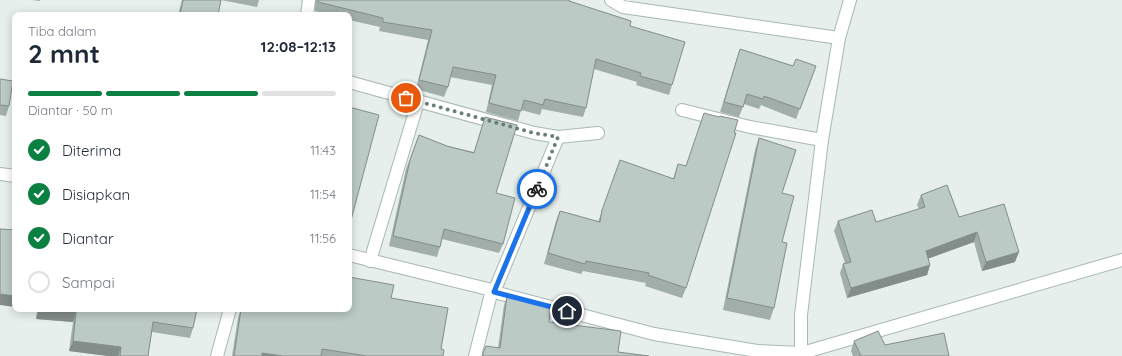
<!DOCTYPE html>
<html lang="id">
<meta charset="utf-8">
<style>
body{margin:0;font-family:Quicksand,sans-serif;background:#f2f2f3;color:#1f2937;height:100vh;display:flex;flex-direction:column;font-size:15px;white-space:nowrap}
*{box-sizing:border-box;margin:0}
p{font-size:13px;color:#747a83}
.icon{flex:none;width:22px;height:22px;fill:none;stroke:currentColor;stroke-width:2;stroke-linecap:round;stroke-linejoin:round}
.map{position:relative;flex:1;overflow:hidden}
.side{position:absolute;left:12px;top:12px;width:340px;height:300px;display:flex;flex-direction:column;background:#fff;border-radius:8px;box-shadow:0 2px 10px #0003}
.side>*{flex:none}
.pin{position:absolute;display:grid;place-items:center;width:34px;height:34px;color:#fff;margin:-17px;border:2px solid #fff;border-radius:50%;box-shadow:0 1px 4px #0007}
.courier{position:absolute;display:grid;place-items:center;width:40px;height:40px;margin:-20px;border:3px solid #1a73e8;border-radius:50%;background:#fff;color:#222;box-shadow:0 1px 5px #0007}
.overview em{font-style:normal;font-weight:700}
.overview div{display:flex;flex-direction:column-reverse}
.overview{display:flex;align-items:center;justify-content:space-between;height:68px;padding:0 16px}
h1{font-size:26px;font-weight:700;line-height:30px}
.bar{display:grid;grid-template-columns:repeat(4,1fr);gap:6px 4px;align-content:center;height:48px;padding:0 16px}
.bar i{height:5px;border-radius:3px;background:#e0e1e3}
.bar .current{background:#0b8043}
.bar p{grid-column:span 4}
ol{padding:0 16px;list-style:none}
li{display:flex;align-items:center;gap:12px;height:44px}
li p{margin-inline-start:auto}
li .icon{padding:4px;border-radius:50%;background:#0b8043;color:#fff;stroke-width:4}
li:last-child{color:#747a83}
li i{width:22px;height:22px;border:2px solid #e0e1e3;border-radius:50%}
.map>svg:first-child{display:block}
</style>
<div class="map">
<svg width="1122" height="356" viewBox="0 0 1122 356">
<rect width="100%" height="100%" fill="#e6efeb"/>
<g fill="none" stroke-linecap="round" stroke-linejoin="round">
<g stroke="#a8b8b2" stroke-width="14">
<g id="street">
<path d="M 611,0 L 623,7 L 839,38 L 822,140 L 801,315 L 801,356"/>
<path d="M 307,15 L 309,0"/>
<path d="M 839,38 L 850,0"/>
<path d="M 349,82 L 534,133 L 558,137 L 494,292"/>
<path d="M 682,110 L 750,127 L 822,140"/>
<path d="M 558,137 L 598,133"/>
<path d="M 0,174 L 15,176"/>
<path d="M 349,255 L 492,290 L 494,292 L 654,334 L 757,351 L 802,353 L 1122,260"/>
<path d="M 370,261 L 418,102"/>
<path d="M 217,356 L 230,309"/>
<path d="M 475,356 L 492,290"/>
</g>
</g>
<use href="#street" stroke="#fff" stroke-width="12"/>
</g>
<g fill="#a1aea9">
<path d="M 32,0 L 40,0 L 40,1 Z"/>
<path d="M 182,0 L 259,0 L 257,7 L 221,0 L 218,15 L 178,15 Z"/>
<path d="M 315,0 L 570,0 L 569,1 L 630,26 L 672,85 L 669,95 L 636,85 L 637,82 L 594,69 L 586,108 L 583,117 L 542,109 L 540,115 L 521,110 L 518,121 L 486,112 L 492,85 L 450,77 L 448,87 L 444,97 L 416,89 L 428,40 L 379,31 L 380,27 L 349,20 L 349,15 L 330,15 L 315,11 Z"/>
<path d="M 740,49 L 793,66 L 816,66 L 796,119 L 761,105 L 759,109 L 744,104 L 739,117 L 720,112 Z"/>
<path d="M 0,79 L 9,106 L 6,116 L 0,115 Z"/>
<path d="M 349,107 L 351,220 L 349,226 Z"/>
<path d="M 485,117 L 503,244 L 499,253 L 442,239 L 440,247 L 437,257 L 389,246 L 406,169 L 419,135 L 447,146 L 474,152 Z"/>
<path d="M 734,133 L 686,288 L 682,298 L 645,286 L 646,283 L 583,271 L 581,274 L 544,264 L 556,221 L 560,211 L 598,222 L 620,160 L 673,179 L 678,164 L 686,166 Z"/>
<path d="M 759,138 L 782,193 L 782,242 L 774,308 L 770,320 L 723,310 L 755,150 Z"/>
<path d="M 921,195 L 959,217 L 1015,262 L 982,271 L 974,242 L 928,258 L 930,265 L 927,275 L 847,298 L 840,273 L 843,264 L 845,263 L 834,231 L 838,221 L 876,222 L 919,209 L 917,205 Z"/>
<path d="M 507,296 L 549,322 L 618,352 L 649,356 L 482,356 L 486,346 L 498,348 L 504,305 Z"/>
<path d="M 391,298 L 441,349 L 443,356 L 232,356 L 238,318 L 241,309 L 349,309 Z"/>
<path d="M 32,309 L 197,309 L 193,328 L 190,338 L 152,332 L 148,356 L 108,356 L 69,351 L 73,322 L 36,319 L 37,310 Z"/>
<path d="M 854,341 L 885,345 L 949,356 L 853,356 L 851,351 Z"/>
</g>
<g fill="#838d89">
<path d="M 977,232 L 974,242 L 922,261 L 926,251 Z"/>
<path d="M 1019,252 L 1015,262 L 982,271 L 986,262 Z"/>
<path d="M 930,265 L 927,275 L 847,298 L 851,288 Z"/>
<path d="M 0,294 L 15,296 L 15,307 L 0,305 Z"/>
<path d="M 39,309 L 44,309 L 76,312 L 73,322 L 36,319 Z"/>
<path d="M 73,341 L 121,347 L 118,356 L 108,356 L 69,351 Z"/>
<path d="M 262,353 L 283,356 L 261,356 Z"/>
</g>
<g fill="#bbcac4" stroke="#838d89">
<path d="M 183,0 L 221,0 L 218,15 L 180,15 Z"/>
<path d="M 318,0 L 570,0 L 569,1 L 631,21 L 630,26 L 685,42 L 672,85 L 640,76 L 641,73 L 596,59 L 586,108 L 545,99 L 543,105 L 524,100 L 521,111 L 489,103 L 496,75 L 453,67 L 448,87 L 419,80 L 432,30 L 383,22 L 383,18 L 318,2 Z"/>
<path d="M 740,49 L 793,66 L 796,59 L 816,66 L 800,109 L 764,96 L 763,99 L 747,94 L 743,107 L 724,102 Z"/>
<path d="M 0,79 L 13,81 L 9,106 L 0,105 Z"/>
<path d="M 349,107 L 379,115 L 351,220 L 349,219 Z"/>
<path d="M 704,113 L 719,117 L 720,116 L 738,120 L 734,133 L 736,133 L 686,288 L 648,275 L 649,273 L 586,261 L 585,264 L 548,253 L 560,211 L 600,222 L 602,210 L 620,160 L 674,179 L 678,164 L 686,166 Z"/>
<path d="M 485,117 L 517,125 L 496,193 L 515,198 L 503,244 L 444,229 L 440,247 L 393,236 L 410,160 L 419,135 L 447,146 L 474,153 Z"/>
<path d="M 759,138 L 796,150 L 782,193 L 794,196 L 782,242 L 787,243 L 774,308 L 727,298 Z"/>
<path d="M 947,185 L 959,217 L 1004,204 L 1019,252 L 986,262 L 977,232 L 926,251 L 930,265 L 851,288 L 843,264 L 851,262 L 838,221 L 872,210 L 876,222 L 925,207 L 921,195 Z"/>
<path d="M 0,229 L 15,230 L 15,296 L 0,294 Z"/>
<path d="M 349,277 L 394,285 L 391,298 L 448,308 L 441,349 L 444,350 L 443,356 L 367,356 L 322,349 L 321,356 L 283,356 L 262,353 L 262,356 L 234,356 L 241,309 L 248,310 L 248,309 L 349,309 Z"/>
<path d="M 507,296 L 551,305 L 549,322 L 621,331 L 618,352 L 649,356 L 483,356 L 483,353 L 486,346 L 500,348 Z"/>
<path d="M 44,309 L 197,309 L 193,328 L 153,322 L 148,356 L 120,356 L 121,347 L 73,341 L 76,312 Z"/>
<path d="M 878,331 L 885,345 L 944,333 L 949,356 L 861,356 L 854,341 Z"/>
</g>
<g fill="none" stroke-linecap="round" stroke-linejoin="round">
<path stroke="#687f78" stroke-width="4" stroke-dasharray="0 7.2" d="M 406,98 L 534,133 L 558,137 L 537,189"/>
<path stroke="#1a73e8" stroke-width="5" d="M 537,189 L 494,292 L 567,311"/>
</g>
</svg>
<div class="pin" style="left:406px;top:98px;background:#ea580c"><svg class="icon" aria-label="bag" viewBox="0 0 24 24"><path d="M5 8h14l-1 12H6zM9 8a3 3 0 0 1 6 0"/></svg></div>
<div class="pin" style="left:567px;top:311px;background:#1f2937"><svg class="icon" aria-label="home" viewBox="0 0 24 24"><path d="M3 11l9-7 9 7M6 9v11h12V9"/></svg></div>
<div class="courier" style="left:537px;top:189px"><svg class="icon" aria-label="bike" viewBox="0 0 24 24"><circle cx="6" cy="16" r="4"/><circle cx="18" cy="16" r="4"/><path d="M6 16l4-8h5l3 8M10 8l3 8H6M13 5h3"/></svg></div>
<section class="side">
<div class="overview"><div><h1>2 mnt</h1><p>Tiba dalam</p></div><em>12:08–12:13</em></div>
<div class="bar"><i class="current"></i><i class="current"></i><i class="current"></i><i></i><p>Diantar · 50 m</p></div>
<ol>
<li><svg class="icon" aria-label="check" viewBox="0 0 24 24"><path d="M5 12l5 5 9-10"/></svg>Diterima<p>11:43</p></li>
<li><svg class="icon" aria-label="check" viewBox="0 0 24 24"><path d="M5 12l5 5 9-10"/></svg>Disiapkan<p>11:54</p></li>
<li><svg class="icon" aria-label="check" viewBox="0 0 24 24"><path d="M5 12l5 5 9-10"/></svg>Diantar<p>11:56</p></li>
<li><i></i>Sampai</li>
</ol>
</section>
</div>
